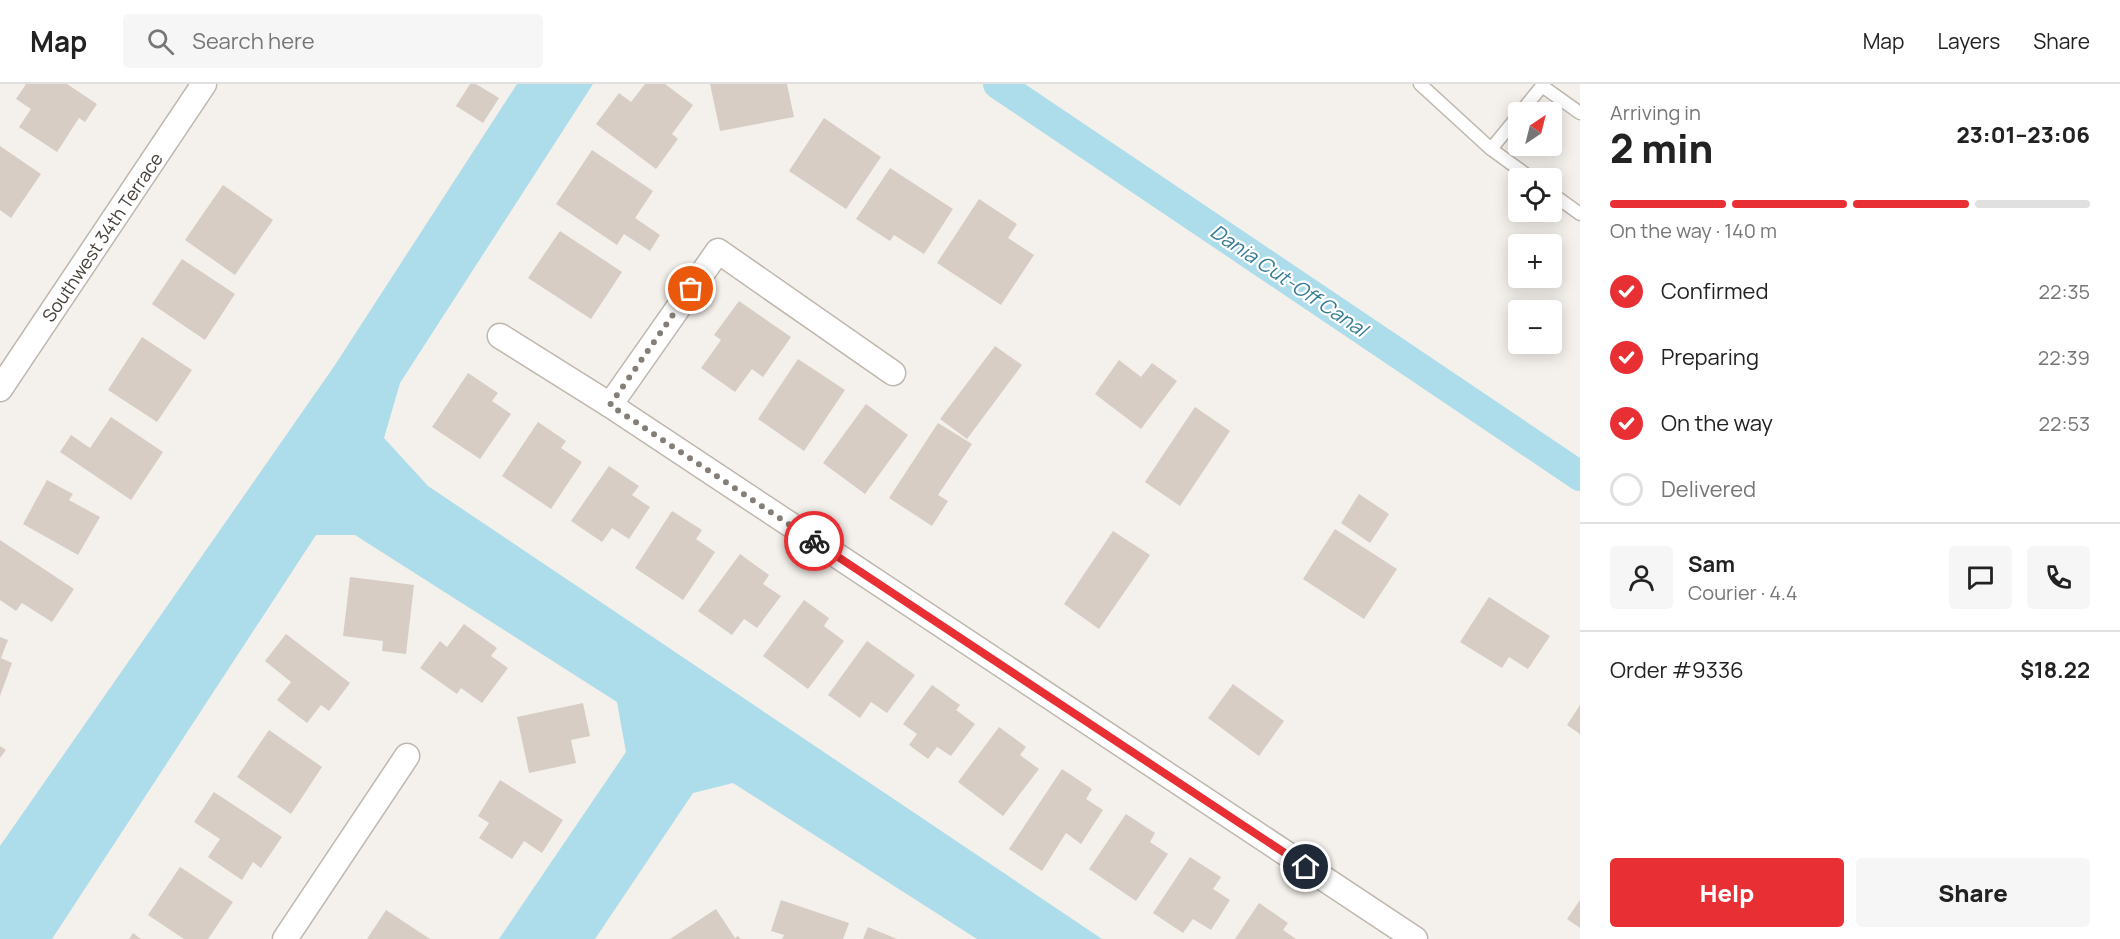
<!DOCTYPE html>
<meta charset="utf-8">
<style>
body{margin:0;font-family:Manrope,sans-serif;background:#f6f6f6;color:#222;height:100vh;display:flex;flex-direction:column;font-size:22px;white-space:nowrap}
*{box-sizing:border-box;margin:0}
p{font-size:20px;color:#767676}
.icon{flex:none;width:33px;height:33px;fill:none;stroke:currentColor;stroke-width:2;stroke-linecap:round;stroke-linejoin:round}
.map{position:relative;flex:1;overflow:hidden}
.side{display:flex;flex-direction:column;background:#fff;width:540px}
.side>*{flex:none}
.needle{width:39px;rotate:35deg}
.tools{position:absolute;left:1508px;top:18px;display:grid;gap:12px}
.tools a{display:grid;place-items:center;width:54px;height:54px;border-radius:6px;background:#fff;box-shadow:0 3px 15px #0003;font-size:30px}
.pin{position:absolute;display:grid;place-items:center;width:51px;height:51px;color:#fff;margin:-26px;border:3px solid #fff;border-radius:50%;box-shadow:0 2px 6px #0007}
.courier{position:absolute;display:grid;place-items:center;width:60px;height:60px;margin:-30px;border:4px solid #e82f33;border-radius:50%;background:#fff;color:#222;box-shadow:0 2px 8px #0007}
.head em{font-style:normal;font-weight:800}
.head div{display:flex;flex-direction:column-reverse}
.head{display:flex;align-items:center;justify-content:space-between;height:102px;padding:0 30px}
h1{font-size:39px;font-weight:800;line-height:45px}
.bar{display:grid;grid-template-columns:repeat(4,1fr);gap:9px 6px;align-content:center;height:72px;padding:0 30px}
.bar i{height:8px;border-radius:4px;background:#e0e0e0}
.bar .active{background:#e82f33}
.bar p{grid-column:span 4}
.line{display:flex;align-items:center;gap:15px;padding:0 30px;border-top:2px solid #e0e0e0}
.line div{flex:1}
.round{display:grid;place-items:center;flex:none;width:63px;height:63px;border-radius:6px;background:#f6f6f6}
ol{padding:0 30px;list-style:none}
li{display:flex;align-items:center;gap:18px;height:66px}
li p{margin-inline-start:auto}
li .icon{padding:6px;border-radius:50%;background:#e82f33;color:#fff;stroke-width:4}
li:last-child{color:#767676}
li i{width:33px;height:33px;border:3px solid #e0e0e0;border-radius:50%}
.primary-button{display:flex;gap:12px;margin-top:auto;padding:12px 30px}
.primary-button a{flex:1;height:69px;border-radius:6px;background:#e82f33;color:#fff;font-size:24px;font-weight:800;line-height:69px;text-align:center}
.primary-button a+a{background:#f6f6f6;color:#222}
header{display:flex;align-items:center;gap:36px;box-sizing:border-box;height:84px;padding:0 30px;background:#fff;border-bottom:2px solid #e0e0e0}
header strong{font-size:28px}
nav{display:flex;gap:33px;margin-inline-start:auto;font-size:21px}
.search{width:420px;height:54px;background:#f6f6f6;display:flex;align-items:center;gap:15px;box-sizing:border-box;padding:0 21px;border-radius:6px;color:#767676;font-size:22px}
main{display:flex;flex:1;min-height:0}
.map>svg:first-child{display:block}
</style>
<header>
<strong>Map</strong>
<div class="search"><svg class="icon" aria-label="search" viewBox="0 0 24 24"><circle cx="10" cy="10" r="6"/><path d="M15 15l6 6"/></svg>Search here</div>
<nav><a>Map</a><a>Layers</a><a>Share</a></nav>
</header>
<main>
<div class="map">
<svg width="1580" height="855" viewBox="0 0 1580 855">
<rect width="100%" height="100%" fill="#f4f0eb"/>
<path fill="#addceb" d="M 517,0 L 593,0 L 400,299 L 384,354 L 428,402 L 1102,855 L 977,855 L 733,699 L 693,709 L 595,855 L 499,855 L 626,668 L 617,618 L 355,451 L 316,451 L 52,855 L 0,855 L 0,762 L 335,281 Z"/>
<g fill="none" stroke-linecap="round" stroke-linejoin="round">
<path stroke="#addceb" stroke-width="30" d="M 998,0 L 1580,392"/>
</g>
<g fill="#d8cdc4">
<path d="M 26,0 L 67,0 L 97,20 L 85,38 L 79,34 L 57,68 L 19,43 L 31,25 L 16,15 Z"/>
<path d="M 470,0 L 476,0 L 499,14 L 483,39 L 456,22 Z"/>
<path d="M 645,0 L 665,0 L 693,21 L 672,50 L 678,55 L 656,85 L 596,40 L 619,9 L 631,18 Z"/>
<path d="M 710,0 L 787,0 L 794,33 L 720,47 Z"/>
<path d="M 824,34 L 881,73 L 846,125 L 789,87 Z"/>
<path d="M 0,62 L 41,90 L 11,134 L 0,126 Z"/>
<path d="M 592,66 L 653,107 L 635,134 L 660,151 L 650,167 L 624,150 L 617,161 L 556,120 Z"/>
<path d="M 890,84 L 953,125 L 924,170 L 894,151 L 890,157 L 856,135 Z"/>
<path d="M 223,101 L 273,136 L 235,191 L 185,156 Z"/>
<path d="M 979,115 L 1017,140 L 1008,154 L 1034,171 L 1001,221 L 937,179 Z"/>
<path d="M 560,147 L 622,188 L 591,235 L 528,194 Z"/>
<path d="M 182,175 L 235,210 L 205,256 L 152,220 Z"/>
<path d="M 739,217 L 791,253 L 763,293 L 752,285 L 735,308 L 701,284 L 721,256 L 714,251 Z"/>
<path d="M 142,253 L 192,286 L 157,338 L 108,306 Z"/>
<path d="M 995,262 L 1022,281 L 967,355 L 940,335 Z"/>
<path d="M 798,275 L 845,306 L 804,367 L 758,335 Z"/>
<path d="M 1119,276 L 1141,293 L 1152,279 L 1177,297 L 1141,345 L 1095,310 Z"/>
<path d="M 468,289 L 498,309 L 492,317 L 511,330 L 480,375 L 432,343 Z"/>
<path d="M 866,320 L 908,351 L 865,410 L 823,379 Z"/>
<path d="M 1195,323 L 1230,347 L 1180,422 L 1145,398 Z"/>
<path d="M 111,333 L 163,368 L 131,416 L 60,368 L 71,351 L 90,364 Z"/>
<path d="M 538,338 L 566,357 L 561,364 L 582,378 L 551,425 L 502,392 Z"/>
<path d="M 938,339 L 972,360 L 938,411 L 948,417 L 932,442 L 889,414 Z"/>
<path d="M 609,382 L 639,402 L 632,411 L 650,423 L 629,455 L 612,444 L 602,458 L 571,437 Z"/>
<path d="M 47,396 L 73,410 L 69,416 L 100,433 L 78,471 L 23,440 Z"/>
<path d="M 1359,410 L 1389,430 L 1370,459 L 1341,439 Z"/>
<path d="M 672,427 L 702,446 L 696,455 L 715,468 L 683,516 L 635,484 Z"/>
<path d="M 1335,445 L 1397,485 L 1364,535 L 1303,495 Z"/>
<path d="M 1113,447 L 1150,471 L 1099,545 L 1064,520 Z"/>
<path d="M 0,456 L 74,505 L 52,538 L 22,519 L 16,527 L 0,516 Z"/>
<path d="M 740,470 L 769,491 L 763,500 L 781,512 L 757,544 L 744,535 L 732,551 L 698,527 Z"/>
<path d="M 350,493 L 414,501 L 406,570 L 382,567 L 383,557 L 343,552 Z"/>
<path d="M 1489,513 L 1550,552 L 1528,585 L 1509,573 L 1502,584 L 1460,558 Z"/>
<path d="M 804,516 L 829,534 L 824,542 L 844,557 L 808,605 L 763,572 Z"/>
<path d="M 464,540 L 497,564 L 491,572 L 508,584 L 482,619 L 461,604 L 457,610 L 420,584 L 440,557 L 447,563 Z"/>
<path d="M 286,550 L 350,599 L 329,627 L 321,621 L 307,639 L 277,616 L 291,598 L 265,577 Z"/>
<path d="M 0,553 L 8,556 L 1,574 L 12,579 L 0,612 Z"/>
<path d="M 867,557 L 915,591 L 887,629 L 871,618 L 860,634 L 828,611 Z"/>
<path d="M 1233,600 L 1284,637 L 1259,672 L 1208,634 Z"/>
<path d="M 932,601 L 960,621 L 956,626 L 975,640 L 951,672 L 937,663 L 928,675 L 909,661 L 917,650 L 903,640 Z"/>
<path d="M 583,619 L 590,652 L 571,656 L 576,679 L 529,689 L 517,633 Z"/>
<path d="M 1580,621 L 1580,650 L 1567,641 Z"/>
<path d="M 999,643 L 1026,663 L 1020,671 L 1039,685 L 1003,732 L 958,698 Z"/>
<path d="M 269,646 L 322,683 L 291,730 L 237,693 Z"/>
<path d="M 0,662 L 6,666 L 0,674 Z"/>
<path d="M 1062,685 L 1092,705 L 1086,715 L 1103,726 L 1081,760 L 1066,749 L 1042,787 L 1009,765 Z"/>
<path d="M 500,696 L 563,736 L 542,769 L 524,757 L 512,775 L 479,754 L 489,739 L 478,732 Z"/>
<path d="M 214,708 L 282,753 L 261,784 L 253,778 L 242,796 L 208,773 L 220,755 L 194,738 Z"/>
<path d="M 1126,730 L 1155,749 L 1150,758 L 1168,770 L 1136,817 L 1089,785 Z"/>
<path d="M 1190,773 L 1221,793 L 1213,805 L 1230,816 L 1211,846 L 1193,835 L 1183,849 L 1153,829 Z"/>
<path d="M 180,783 L 233,818 L 208,855 L 184,855 L 148,831 Z"/>
<path d="M 781,816 L 849,839 L 843,855 L 782,855 L 784,851 L 771,847 Z"/>
<path d="M 1580,816 L 1580,844 L 1567,835 Z"/>
<path d="M 1259,819 L 1288,839 L 1283,846 L 1296,855 L 1235,855 Z"/>
<path d="M 716,825 L 735,854 L 738,852 L 741,855 L 670,855 Z"/>
<path d="M 386,826 L 430,855 L 367,855 Z"/>
<path d="M 868,843 L 897,855 L 863,855 Z"/>
<path d="M 133,849 L 141,855 L 129,855 Z"/>
</g>
<g fill="none" stroke-linecap="round" stroke-linejoin="round">
<g stroke="#bfb6ae" stroke-width="15">
<g id="lane">
<path d="M 1420,0 L 1491,65 L 1531,94"/>
<path d="M 1521,28 L 1542,2 L 1580,29"/>
<path d="M 1491,65 L 1518,32"/>
<path d="M 1551,109 L 1580,130"/>
</g>
</g>
<g stroke="#bfb6ae" stroke-width="27">
<g id="street">
<path d="M 500,252 L 610,321 L 1415,855"/>
<path d="M 0,305 L 204,0"/>
<path d="M 610,321 L 718,167 L 893,289"/>
<path d="M 285,855 L 407,672"/>
</g>
</g>
<use href="#lane" stroke="#fff" stroke-width="12"/>
<use href="#street" stroke="#fff" stroke-width="24"/>
</g>
<g fill="none" stroke-linecap="round" stroke-linejoin="round">
<path stroke="#847e77" stroke-width="6" stroke-dasharray="0 10.8" d="M 691,205 L 610,321 L 814,457"/>
<path stroke="#e82f33" stroke-width="8" d="M 814,457 L 1306,783"/>
</g>
<g text-anchor="middle" dominant-baseline="central" stroke-width="4.5" stroke-linejoin="round" paint-order="stroke">
<g font-size="18" fill="#484039" stroke="#fff">
<text transform="translate(102 153) rotate(-56)">Southwest 34th Terrace</text>
</g>
<g font-size="20" font-style="italic" fill="#357c94" stroke="#fff">
<text transform="translate(1289 196) rotate(34)">Dania Cut-Off Canal</text>
</g>
</g>
</svg>
<div class="tools">
<a><svg class="needle" viewBox="-14 -14 28 28"><path d="M0-13l5 13h-10z" fill="#e53935"/><path d="M0 13l5-13h-10z" fill="#767676"/></svg></a>
<a><svg class="icon" aria-label="locate" viewBox="0 0 24 24"><circle cx="12" cy="12" r="6"/><path d="M12 2v4M12 18v4M2 12h4M18 12h4"/></svg></a>
<a>+</a>
<a>−</a>
</div>
<div class="pin" style="left:691px;top:205px;background:#ea580c"><svg class="icon" aria-label="bag" viewBox="0 0 24 24"><path d="M5 8h14l-1 12H6zM9 8a3 3 0 0 1 6 0"/></svg></div>
<div class="pin" style="left:1306px;top:783px;background:#1f2937"><svg class="icon" aria-label="home" viewBox="0 0 24 24"><path d="M3 11l9-7 9 7M6 9v11h12V9"/></svg></div>
<div class="courier" style="left:814px;top:457px"><svg class="icon" aria-label="bike" viewBox="0 0 24 24"><circle cx="6" cy="16" r="4"/><circle cx="18" cy="16" r="4"/><path d="M6 16l4-8h5l3 8M10 8l3 8H6M13 5h3"/></svg></div>
</div>
<section class="side">
<div class="head"><div><h1>2 min</h1><p>Arriving in</p></div><em>23:01–23:06</em></div>
<div class="bar"><i class="active"></i><i class="active"></i><i class="active"></i><i></i><p>On the way · 140 m</p></div>
<ol>
<li><svg class="icon" aria-label="check" viewBox="0 0 24 24"><path d="M5 12l5 5 9-10"/></svg>Confirmed<p>22:35</p></li>
<li><svg class="icon" aria-label="check" viewBox="0 0 24 24"><path d="M5 12l5 5 9-10"/></svg>Preparing<p>22:39</p></li>
<li><svg class="icon" aria-label="check" viewBox="0 0 24 24"><path d="M5 12l5 5 9-10"/></svg>On the way<p>22:53</p></li>
<li><i></i>Delivered</li>
</ol>
<div class="line" style="height:108px"><a class="round"><svg class="icon" aria-label="person" viewBox="0 0 24 24"><circle cx="12" cy="8" r="4"/><path d="M4 21q1-7 8-7t8 7"/></svg></a><div><b>Sam</b><p>Courier · 4.4</p></div><a class="round"><svg class="icon" aria-label="chat" viewBox="0 0 24 24"><path d="M4 5h16v11H9l-5 4z"/></svg></a><a class="round"><svg class="icon" aria-label="phone" viewBox="0 0 24 24"><path d="M5 4h4l2 5-3 2q2 4 5 5l2-3 5 2v4C11 20 4 13 5 4z"/></svg></a></div>
<div class="line" style="height:78px"><div>Order #9336</div><b>$18.22</b></div>
<div class="primary-button"><a>Help</a><a>Share</a></div>
</section>
</main>
